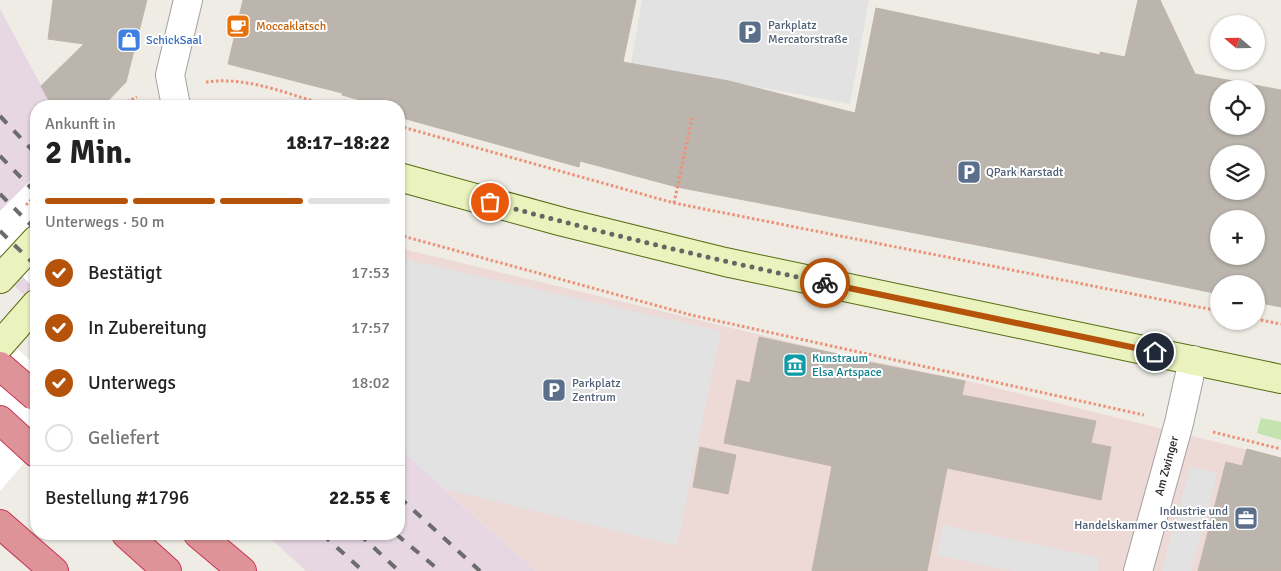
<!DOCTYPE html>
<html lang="de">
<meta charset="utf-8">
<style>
body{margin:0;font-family:Signika,sans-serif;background:#f2f2f2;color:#222;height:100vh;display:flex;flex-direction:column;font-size:19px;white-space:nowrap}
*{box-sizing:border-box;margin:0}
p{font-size:16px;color:#767676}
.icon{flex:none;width:28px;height:28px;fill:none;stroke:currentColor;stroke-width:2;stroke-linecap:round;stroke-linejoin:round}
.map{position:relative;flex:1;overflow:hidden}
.side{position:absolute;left:30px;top:100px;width:375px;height:440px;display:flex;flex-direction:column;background:#fff;border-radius:20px;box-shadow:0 1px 4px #0004}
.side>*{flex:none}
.needle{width:32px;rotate:290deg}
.fabs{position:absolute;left:1210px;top:15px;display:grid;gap:10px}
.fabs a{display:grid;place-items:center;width:55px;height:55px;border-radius:50%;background:#fff;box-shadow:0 1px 4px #0004;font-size:25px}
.pin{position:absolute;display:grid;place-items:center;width:42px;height:42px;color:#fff;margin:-21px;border:2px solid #fff;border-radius:50%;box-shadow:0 1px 5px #0007}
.courier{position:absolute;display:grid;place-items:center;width:50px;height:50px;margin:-25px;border:4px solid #b45309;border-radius:50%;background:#fff;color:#222;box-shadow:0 1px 6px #0007}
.head em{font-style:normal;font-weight:800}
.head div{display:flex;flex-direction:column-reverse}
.head{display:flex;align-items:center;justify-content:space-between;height:85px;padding:0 15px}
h1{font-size:32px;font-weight:800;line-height:38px}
.bar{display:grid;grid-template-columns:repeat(4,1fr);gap:8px 5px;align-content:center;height:60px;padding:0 15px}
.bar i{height:6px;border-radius:4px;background:#e0e0e0}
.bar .current{background:#b45309}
.bar p{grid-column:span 4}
.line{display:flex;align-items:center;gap:12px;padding:0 15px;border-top:1px solid #e0e0e0}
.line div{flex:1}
ol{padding:0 15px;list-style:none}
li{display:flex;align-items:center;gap:15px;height:55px}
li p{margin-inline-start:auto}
li .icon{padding:5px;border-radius:50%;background:#b45309;color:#fff;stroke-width:4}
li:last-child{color:#767676}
li i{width:28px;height:28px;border:2px solid #e0e0e0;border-radius:50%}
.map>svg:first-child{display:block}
</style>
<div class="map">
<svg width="1281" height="571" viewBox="0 0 1281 571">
<rect width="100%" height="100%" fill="#eeece5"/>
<path fill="#edd9d5" d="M 399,248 L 853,357 L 968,381 L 1281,458 L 1281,571 L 536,571 L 399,448 Z"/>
<g fill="#e6d7e2">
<path d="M 0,9 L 52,106 L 36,106 L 36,306 L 0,273 Z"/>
<path d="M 399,448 L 444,489 L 536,571 L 306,571 L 266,534 L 399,534 Z"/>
</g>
<path fill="#c3e4af" d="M 1261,418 L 1281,422 L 1281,440 L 1257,433 Z"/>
<g fill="#e2e2e2">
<path d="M 642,0 L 869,0 L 850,104 L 631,63 Z"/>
<path d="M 399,258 L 721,331 L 677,546 L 444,489 L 399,448 Z"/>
<path d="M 1190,466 L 1217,473 L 1210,504 L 1191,571 L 1162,571 Z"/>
<path d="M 943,525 L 1100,558 L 1097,571 L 1012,571 L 936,555 Z"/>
</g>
<g fill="#fff">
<path d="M 36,175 L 36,290 L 0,254 L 0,211 Z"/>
<path d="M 0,334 L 36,365 L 36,449 L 0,491 Z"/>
</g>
<g fill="#bbb5ae" stroke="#beb5a9" fill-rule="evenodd">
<path d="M 53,0 L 147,0 L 126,82 L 103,106 L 52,106 L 41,86 L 84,44 L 48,39 Z"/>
<path d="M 243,0 L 636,0 L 623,62 L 729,81 L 855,113 L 876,8 L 1100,55 L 1100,52 L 1125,57 L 1138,0 L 1160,0 L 1195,74 L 1281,90 L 1281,307 L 1256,302 L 1256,284 L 1219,284 L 1219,294 L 1034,256 L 677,187 L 580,161 L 579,167 L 399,117 L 399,106 L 382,106 L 342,95 L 342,93 L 228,64 ZM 1219,89 L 1256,89 L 1256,126 L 1219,126 ZM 1219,154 L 1256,154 L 1256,191 L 1219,191 ZM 1219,219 L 1256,219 L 1256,256 L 1219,256 Z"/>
<path d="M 759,337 L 842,355 L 842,357 L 965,381 L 962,395 L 1096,421 L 1091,443 L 1111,447 L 1101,500 L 947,468 L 927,571 L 812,571 L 832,466 L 724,443 L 737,380 L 750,383 Z"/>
<path d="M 700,447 L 736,455 L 728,494 L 693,487 Z"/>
<path d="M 1247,449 L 1281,458 L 1281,571 L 1198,571 L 1226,462 L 1242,466 Z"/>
</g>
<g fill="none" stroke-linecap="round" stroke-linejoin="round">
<g stroke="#a2a2a2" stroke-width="30">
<g id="street">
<path d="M 176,106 L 170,75 L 188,0"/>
<path d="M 1138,571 L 1179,423 L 1193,360"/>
</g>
</g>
<g stroke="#566b0f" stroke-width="30">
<g id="secondary">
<path d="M 399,177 L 563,222 L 725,262 L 1281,379"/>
<path d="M 0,279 L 36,240"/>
<path d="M 0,345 L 36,304"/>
</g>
</g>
<g stroke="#c93456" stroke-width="30">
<g id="highway">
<path d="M 0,420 L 36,453"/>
<path d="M 0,524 L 54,571"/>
<path d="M 126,534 L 167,571"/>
<path d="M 198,534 L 242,571"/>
</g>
</g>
<g stroke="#ed9177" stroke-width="3" stroke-dasharray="2.5 2.5" stroke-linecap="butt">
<path d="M 206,82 C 248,76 290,95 330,106"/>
<path d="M 118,106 L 137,97"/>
<path d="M 399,126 L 674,203 L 1219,311"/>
<path d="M 674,203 L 692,118"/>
<path d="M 26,205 L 36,195"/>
<path d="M 399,235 L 691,315 L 1144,415"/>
<path d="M 1256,319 L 1281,324"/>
<path d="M 1213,432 L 1281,449"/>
</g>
<use href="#street" stroke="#fff" stroke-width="28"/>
<use href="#secondary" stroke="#eaf3bd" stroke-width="28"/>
<use href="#highway" stroke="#de9398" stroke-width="28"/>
<g stroke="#6c6c6c" stroke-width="4" stroke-dasharray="10 10" stroke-linecap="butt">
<path d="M 0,116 L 36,154"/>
<path d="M 0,156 L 36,193"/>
<path d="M 0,194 L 36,230"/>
<path d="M 0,231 L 36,266"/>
<path d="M 399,497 L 480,571"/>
<path d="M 322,534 L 363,571"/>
<path d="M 359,534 L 399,571"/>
<path d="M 396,534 L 440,571"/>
</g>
<g stroke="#c93456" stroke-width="30" stroke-linecap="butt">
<path id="highway-bridge" d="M 0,366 L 36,397"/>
</g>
<use href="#highway-bridge" stroke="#de9398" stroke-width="28"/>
</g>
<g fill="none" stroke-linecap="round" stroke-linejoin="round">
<path stroke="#676664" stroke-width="5" stroke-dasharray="0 9" d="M 490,202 C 601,233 712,259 825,283"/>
<path stroke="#b45309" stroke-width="6" d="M 825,283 L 1155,352"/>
</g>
<defs>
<g id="cafe-square" transform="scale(1.25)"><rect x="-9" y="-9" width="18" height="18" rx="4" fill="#e8710a" stroke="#fff"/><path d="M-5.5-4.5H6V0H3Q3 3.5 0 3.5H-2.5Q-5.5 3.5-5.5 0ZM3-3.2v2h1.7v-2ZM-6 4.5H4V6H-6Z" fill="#fff"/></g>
<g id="parking-square" transform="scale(1.25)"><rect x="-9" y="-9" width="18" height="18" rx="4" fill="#5c6f8a" stroke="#fff"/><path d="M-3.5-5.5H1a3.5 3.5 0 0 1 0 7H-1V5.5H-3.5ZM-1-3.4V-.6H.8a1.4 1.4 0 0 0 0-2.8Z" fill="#fff"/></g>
<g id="shop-square" transform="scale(1.25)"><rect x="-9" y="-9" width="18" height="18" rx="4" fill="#3f7fe0" stroke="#fff"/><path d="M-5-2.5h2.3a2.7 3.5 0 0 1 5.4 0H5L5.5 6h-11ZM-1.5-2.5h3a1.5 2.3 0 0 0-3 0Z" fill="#fff"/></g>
<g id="museum-square" transform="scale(1.25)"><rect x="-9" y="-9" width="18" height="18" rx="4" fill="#0f9aa8" stroke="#fff"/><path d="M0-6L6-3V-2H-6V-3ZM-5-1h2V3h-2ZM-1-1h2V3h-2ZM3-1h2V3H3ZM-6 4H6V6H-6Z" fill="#fff"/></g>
<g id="office-square" transform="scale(1.25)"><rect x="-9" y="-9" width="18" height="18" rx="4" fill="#5c6f8a" stroke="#fff"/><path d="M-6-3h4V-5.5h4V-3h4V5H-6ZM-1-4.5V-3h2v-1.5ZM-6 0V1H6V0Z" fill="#fff"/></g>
</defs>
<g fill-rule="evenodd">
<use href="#cafe-square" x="238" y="26"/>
<use href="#parking-square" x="750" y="32"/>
<use href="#shop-square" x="129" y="40"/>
<use href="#parking-square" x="969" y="172"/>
<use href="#museum-square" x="795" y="365"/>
<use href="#parking-square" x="554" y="390"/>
<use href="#office-square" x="1246" y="518"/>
</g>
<g text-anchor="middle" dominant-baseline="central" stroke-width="4" stroke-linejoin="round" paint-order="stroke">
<g font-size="12" fill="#4e5e75" stroke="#fff" text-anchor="start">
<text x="768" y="25">Parkplatz<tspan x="768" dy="14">Mercatorstraße</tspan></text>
<text x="986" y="172">QPark Karstadt</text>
<text x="572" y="383">Parkplatz<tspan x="572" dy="14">Zentrum</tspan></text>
<text x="1228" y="511" text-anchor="end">Industrie und<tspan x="1228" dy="14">Handelskammer Ostwestfalen</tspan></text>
</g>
<g font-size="12" fill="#c56008" stroke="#fff" text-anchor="start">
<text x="256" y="26">Moccaklatsch</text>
</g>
<g font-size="12" fill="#366cbe" stroke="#fff" text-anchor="start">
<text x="146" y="40">SchickSaal</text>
</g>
<g font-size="12" fill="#0d838f" stroke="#fff" text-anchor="start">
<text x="812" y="358">Kunstraum<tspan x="812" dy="14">Elsa Artspace</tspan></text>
</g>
<g font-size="12" fill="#1e1e1e" stroke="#fff">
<text transform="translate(1167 466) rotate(-75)">Am Zwinger</text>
</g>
</g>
</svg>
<div class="fabs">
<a><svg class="needle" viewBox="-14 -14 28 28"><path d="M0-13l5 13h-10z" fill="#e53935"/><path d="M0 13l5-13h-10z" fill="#767676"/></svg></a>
<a><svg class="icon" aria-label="locate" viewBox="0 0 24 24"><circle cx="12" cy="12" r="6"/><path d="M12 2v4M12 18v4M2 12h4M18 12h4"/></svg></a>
<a><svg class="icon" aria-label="layers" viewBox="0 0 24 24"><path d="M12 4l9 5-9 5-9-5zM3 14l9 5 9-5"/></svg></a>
<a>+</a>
<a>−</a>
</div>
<div class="pin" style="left:490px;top:202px;background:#ea580c"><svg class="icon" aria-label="bag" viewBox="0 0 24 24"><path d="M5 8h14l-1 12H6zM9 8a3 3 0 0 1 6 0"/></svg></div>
<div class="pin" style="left:1155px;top:352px;background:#1f2937"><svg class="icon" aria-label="home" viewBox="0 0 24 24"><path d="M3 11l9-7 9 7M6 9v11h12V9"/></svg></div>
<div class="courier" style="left:825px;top:283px"><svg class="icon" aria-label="bike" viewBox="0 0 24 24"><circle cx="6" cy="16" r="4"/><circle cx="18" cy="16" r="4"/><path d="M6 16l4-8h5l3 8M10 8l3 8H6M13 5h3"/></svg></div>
<section class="side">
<div class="head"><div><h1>2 Min.</h1><p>Ankunft in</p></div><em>18:17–18:22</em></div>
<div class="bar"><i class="current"></i><i class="current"></i><i class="current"></i><i></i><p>Unterwegs · 50 m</p></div>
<ol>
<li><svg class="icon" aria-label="check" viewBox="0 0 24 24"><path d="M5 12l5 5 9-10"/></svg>Bestätigt<p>17:53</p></li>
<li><svg class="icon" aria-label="check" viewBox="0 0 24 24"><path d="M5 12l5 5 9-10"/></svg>In Zubereitung<p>17:57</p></li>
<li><svg class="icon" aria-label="check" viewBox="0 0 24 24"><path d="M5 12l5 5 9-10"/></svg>Unterwegs<p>18:02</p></li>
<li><i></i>Geliefert</li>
</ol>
<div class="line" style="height:65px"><div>Bestellung #1796</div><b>22.55 €</b></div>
</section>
</div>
